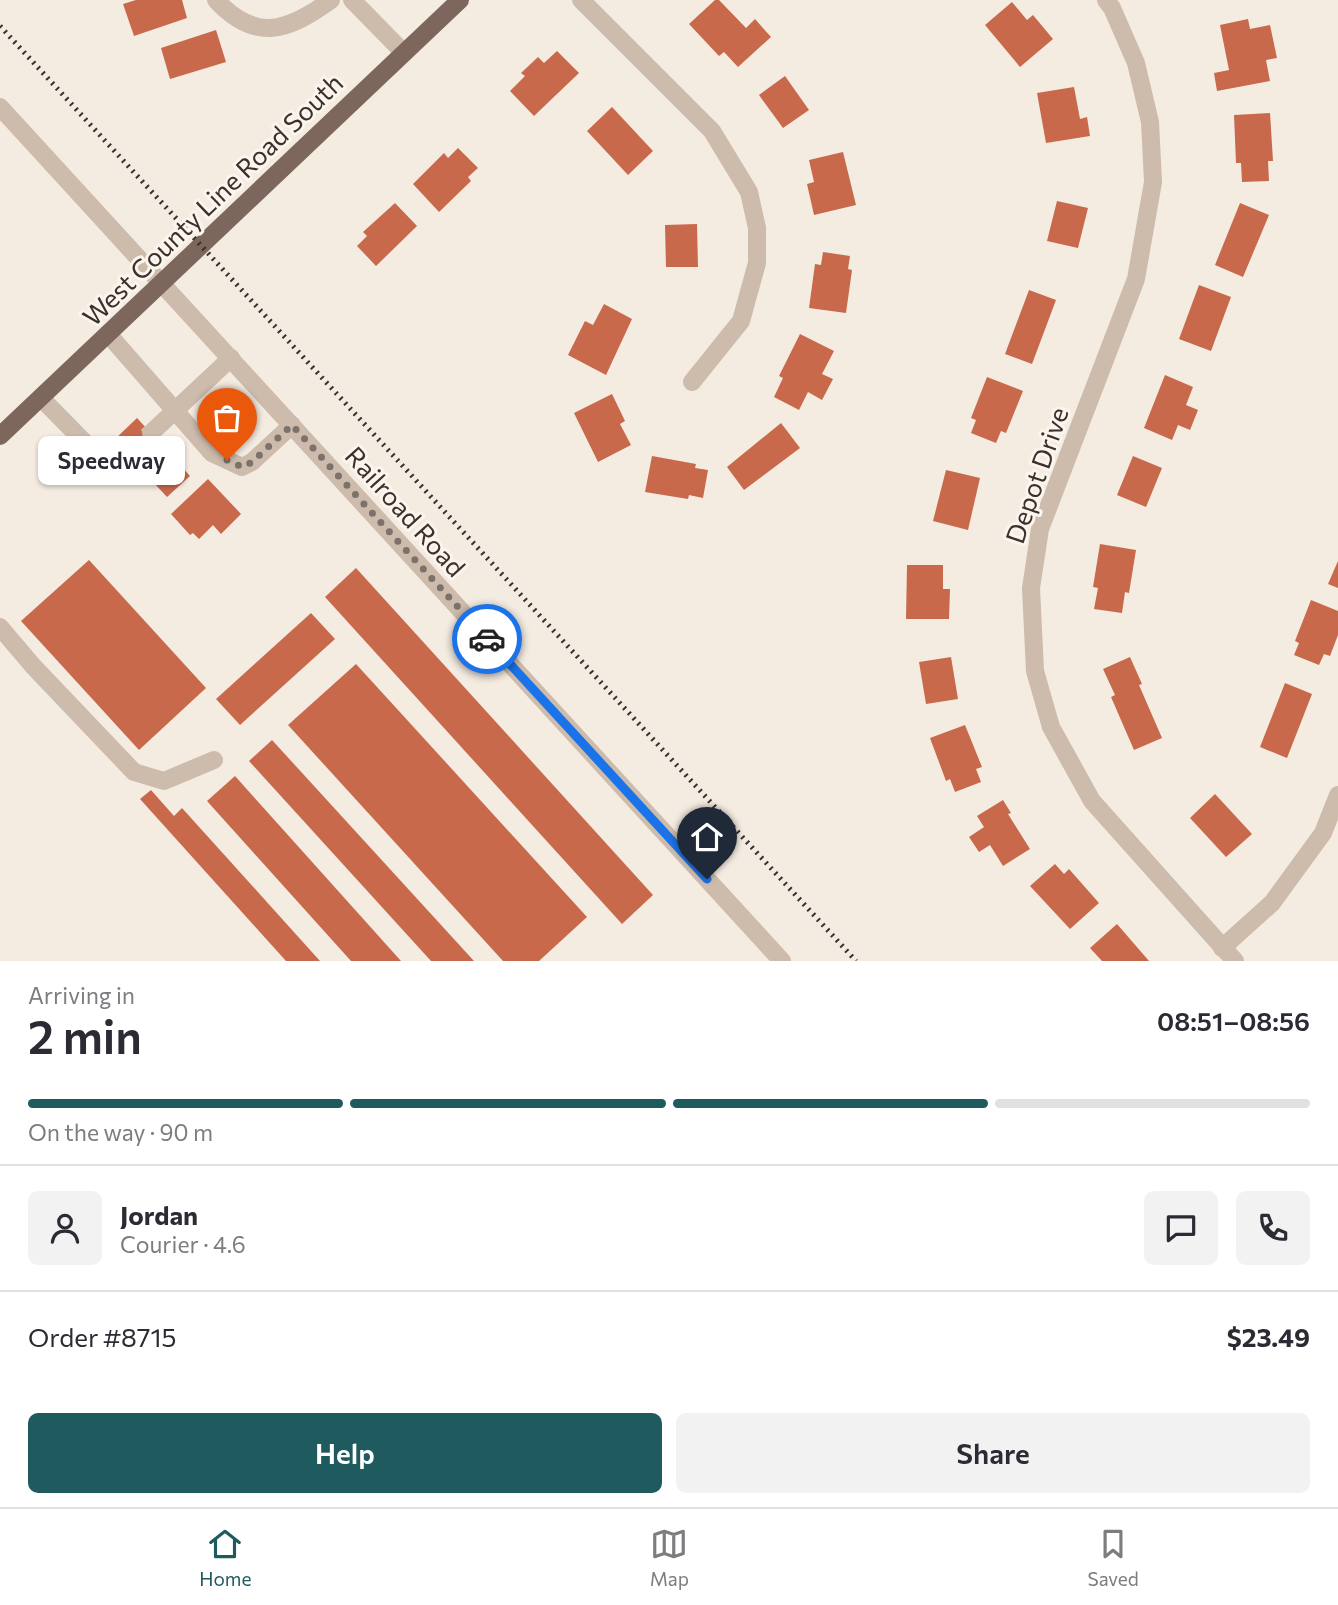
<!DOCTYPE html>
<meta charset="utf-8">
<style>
body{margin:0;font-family:Commissioner,sans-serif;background:#f2f2f3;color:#2b2b33;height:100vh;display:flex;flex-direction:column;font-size:26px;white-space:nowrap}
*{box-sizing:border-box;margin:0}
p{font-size:23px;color:#7c7c81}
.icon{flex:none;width:38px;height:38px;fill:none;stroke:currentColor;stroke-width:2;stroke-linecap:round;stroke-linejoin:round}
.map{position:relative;height:961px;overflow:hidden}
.panel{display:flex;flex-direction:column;background:#fff;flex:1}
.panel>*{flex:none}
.pin{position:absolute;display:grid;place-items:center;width:60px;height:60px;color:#fff;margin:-72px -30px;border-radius:50% 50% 50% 0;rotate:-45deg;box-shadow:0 0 7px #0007}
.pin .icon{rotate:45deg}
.courier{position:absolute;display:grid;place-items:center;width:70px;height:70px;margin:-35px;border:5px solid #1a73e8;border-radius:50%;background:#fff;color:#222;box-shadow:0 2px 9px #0007}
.bubble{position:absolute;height:49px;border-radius:10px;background:#fff;box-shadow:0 2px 5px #0004;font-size:23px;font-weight:600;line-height:49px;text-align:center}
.headline em{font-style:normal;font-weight:600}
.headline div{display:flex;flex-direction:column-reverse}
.headline{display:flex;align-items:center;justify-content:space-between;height:119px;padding:0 28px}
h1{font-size:46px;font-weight:600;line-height:52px}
.bar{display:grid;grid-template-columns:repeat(4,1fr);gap:10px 7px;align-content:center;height:84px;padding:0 28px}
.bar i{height:9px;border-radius:5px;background:#e1e1e2}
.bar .selected{background:#1f5a5e}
.bar p{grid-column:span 4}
.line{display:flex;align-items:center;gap:18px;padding:0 28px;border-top:2px solid #e1e1e2}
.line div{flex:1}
.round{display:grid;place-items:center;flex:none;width:74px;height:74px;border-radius:10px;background:#f2f2f3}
.primary-button{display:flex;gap:14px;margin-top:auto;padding:14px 28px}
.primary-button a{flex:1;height:80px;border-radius:10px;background:#1f5a5e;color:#fff;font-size:28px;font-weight:600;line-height:80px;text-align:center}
.primary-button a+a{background:#f2f2f3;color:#2b2b33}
.tabs{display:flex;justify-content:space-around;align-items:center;height:98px;border-top:2px solid #e1e1e2;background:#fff;font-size:19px;color:#7c7c81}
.tabs a{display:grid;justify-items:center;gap:4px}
.tabs .selected{color:#1f5a5e}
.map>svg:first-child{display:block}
</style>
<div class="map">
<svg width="1338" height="961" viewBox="0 0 1338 961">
<rect width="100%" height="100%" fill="#f4ebe1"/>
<g fill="#c8694b">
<path d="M 136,0 L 182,0 L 187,18 L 134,36 L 123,4 Z"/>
<path d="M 715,0 L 719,0 L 746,28 L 755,19 L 771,37 L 738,67 L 724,52 L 719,56 L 689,24 Z"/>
<path d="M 1012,2 L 1027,20 L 1033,15 L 1053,39 L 1020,67 L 985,25 Z"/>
<path d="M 1248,19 L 1250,29 L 1270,25 L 1277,58 L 1266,60 L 1270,81 L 1217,91 L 1214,73 L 1229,70 L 1220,25 Z"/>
<path d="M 216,30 L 226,62 L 170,79 L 161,48 Z"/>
<path d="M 557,51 L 579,73 L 534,116 L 510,91 L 525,76 L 521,73 L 538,57 L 544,63 Z"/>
<path d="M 785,76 L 809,110 L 783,128 L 759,95 Z"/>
<path d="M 1074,87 L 1080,119 L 1087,117 L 1090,136 L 1046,143 L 1037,93 Z"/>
<path d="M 612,107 L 653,151 L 628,175 L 587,131 Z"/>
<path d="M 1270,113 L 1273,161 L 1268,161 L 1269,181 L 1242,182 L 1241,163 L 1236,163 L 1234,115 Z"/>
<path d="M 458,148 L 478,168 L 468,177 L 471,181 L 439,212 L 413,184 L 444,153 L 448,158 Z"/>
<path d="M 843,152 L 856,205 L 814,215 L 807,184 L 814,182 L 809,160 Z"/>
<path d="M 1057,201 L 1088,208 L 1078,248 L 1047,241 Z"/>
<path d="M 395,203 L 417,226 L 376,266 L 357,246 L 367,236 L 363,232 Z"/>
<path d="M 1240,203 L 1269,215 L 1243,277 L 1215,265 Z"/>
<path d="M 697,224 L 698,267 L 666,267 L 665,225 Z"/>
<path d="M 823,252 L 850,256 L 848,269 L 852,270 L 846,313 L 809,308 L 815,264 L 821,265 Z"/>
<path d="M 1199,285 L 1231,297 L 1211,351 L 1179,339 Z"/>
<path d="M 1029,290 L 1056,300 L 1032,364 L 1005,354 Z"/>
<path d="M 604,304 L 632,319 L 606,375 L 568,355 L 585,321 L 593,325 Z"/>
<path d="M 800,334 L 834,351 L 822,374 L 833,379 L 822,400 L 808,392 L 799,410 L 774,397 L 783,378 L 779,376 Z"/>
<path d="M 1165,375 L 1193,387 L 1186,405 L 1198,410 L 1190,430 L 1178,425 L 1172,440 L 1144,428 Z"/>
<path d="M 987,377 L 1023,391 L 1006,433 L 1001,431 L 996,443 L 971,433 L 976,420 L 971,418 Z"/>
<path d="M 612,394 L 625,421 L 620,424 L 631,445 L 598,462 L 574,413 Z"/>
<path d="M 137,418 L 190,476 L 167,497 L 114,440 Z"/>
<path d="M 781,423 L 800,448 L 744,490 L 727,467 Z"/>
<path d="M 652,456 L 696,464 L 695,468 L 708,470 L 703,498 L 689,495 L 688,499 L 645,492 Z"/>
<path d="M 1133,456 L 1162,468 L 1146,507 L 1117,495 Z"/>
<path d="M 946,470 L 980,478 L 968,530 L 933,521 Z"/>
<path d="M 208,479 L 241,514 L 221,534 L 213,525 L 199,539 L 193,533 L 190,535 L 171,514 Z"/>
<path d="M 1100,544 L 1136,550 L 1129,593 L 1125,592 L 1122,613 L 1094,609 L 1098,588 L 1093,587 Z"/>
<path d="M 89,560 L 206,688 L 139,750 L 21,621 Z"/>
<path d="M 1338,561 L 1338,588 L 1328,584 Z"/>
<path d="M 907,565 L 943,565 L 943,589 L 950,589 L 949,619 L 906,619 Z"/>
<path d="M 356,568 L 653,895 L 622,924 L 325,597 Z"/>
<path d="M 1311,600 L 1338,611 L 1338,635 L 1330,656 L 1324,654 L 1319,665 L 1294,655 L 1299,643 L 1295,641 Z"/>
<path d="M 311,613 L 335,639 L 240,725 L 216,699 Z"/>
<path d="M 951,657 L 958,699 L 926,704 L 919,662 Z"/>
<path d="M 1130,657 L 1142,684 L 1139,685 L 1162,738 L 1134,750 L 1111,697 L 1115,695 L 1103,669 Z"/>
<path d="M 356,664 L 587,917 L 539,961 L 503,961 L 288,725 Z"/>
<path d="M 1285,683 L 1312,694 L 1287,758 L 1260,747 Z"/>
<path d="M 965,725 L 982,767 L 976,769 L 981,782 L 955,792 L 950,779 L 946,781 L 930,738 Z"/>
<path d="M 272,740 L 474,961 L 431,961 L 249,761 Z"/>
<path d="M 235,776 L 401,961 L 351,961 L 207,801 Z"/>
<path d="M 151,790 L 174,816 L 182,808 L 320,961 L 286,961 L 140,799 Z"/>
<path d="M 1215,794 L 1252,834 L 1226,857 L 1190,818 Z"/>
<path d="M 1003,800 L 1011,813 L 1008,814 L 1030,849 L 1003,866 L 990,845 L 979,852 L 969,837 L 984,827 L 977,816 Z"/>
<path d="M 1055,864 L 1064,874 L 1069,869 L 1099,903 L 1070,929 L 1030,886 Z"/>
<path d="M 1117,924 L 1149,961 L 1102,961 L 1090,948 Z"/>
</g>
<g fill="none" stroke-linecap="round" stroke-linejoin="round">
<path stroke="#cfc6bd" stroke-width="18" stroke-dasharray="18 9" stroke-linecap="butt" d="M 127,455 L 151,433"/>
<g stroke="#cdbbac" stroke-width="18">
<path d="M 216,0 C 256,43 288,31 331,0"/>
<path d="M 352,0 L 404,53"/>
<path d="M 581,0 L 712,131 L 749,192 L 757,228 L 757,263 L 741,321 L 692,382"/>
<path d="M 1106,0 L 1112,8 L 1136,63 L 1150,122 L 1153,182 L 1136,279 L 1040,529 L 1031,588 L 1035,671 L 1051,727 L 1092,801 L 1235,961"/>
<path d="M 0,107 L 782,961"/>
<path d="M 108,334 L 212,453 L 242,467 L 252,462 L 292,425"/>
<path d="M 41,398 L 101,459 L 127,455"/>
<path d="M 151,433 L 231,358"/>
<path d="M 0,627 L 33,666 L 134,772 L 164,781 L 214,760"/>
<path d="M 1222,948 L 1272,903 L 1323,833 L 1338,795"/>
</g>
<path stroke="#7d675c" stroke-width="18" d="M 0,436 L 460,0"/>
<path stroke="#3b302b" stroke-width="5" stroke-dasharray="2 5" stroke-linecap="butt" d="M 0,26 L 856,961"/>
</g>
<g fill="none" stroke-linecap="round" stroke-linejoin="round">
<path stroke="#7c716b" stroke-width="7" stroke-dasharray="0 12.6" d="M 227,460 L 242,467 L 252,462 L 292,425 L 487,639"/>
<path stroke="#1a73e8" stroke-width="9" d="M 487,639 L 707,879"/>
</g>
<g text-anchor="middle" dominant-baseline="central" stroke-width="6" stroke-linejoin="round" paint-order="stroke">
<g font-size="26" fill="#3b302b" stroke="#fbf5ee">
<text transform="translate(212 199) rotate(-44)">West County Line Road South</text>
<text transform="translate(1036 475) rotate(-71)">Depot Drive</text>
<text transform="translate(406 511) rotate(48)">Railroad Road</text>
</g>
</g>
</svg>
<div class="pin" style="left:227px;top:460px;background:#ea580c"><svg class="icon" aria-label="bag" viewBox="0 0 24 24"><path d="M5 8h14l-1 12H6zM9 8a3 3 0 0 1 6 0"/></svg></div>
<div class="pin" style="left:707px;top:879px;background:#1f2937"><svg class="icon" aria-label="home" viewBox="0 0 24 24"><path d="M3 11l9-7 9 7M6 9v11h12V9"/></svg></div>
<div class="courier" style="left:487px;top:639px"><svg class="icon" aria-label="car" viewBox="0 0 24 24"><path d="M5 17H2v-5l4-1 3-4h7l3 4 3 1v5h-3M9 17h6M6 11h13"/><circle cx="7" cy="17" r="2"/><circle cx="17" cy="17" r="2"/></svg></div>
<div class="bubble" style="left:38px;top:436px;width:147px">Speedway</div>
</div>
<section class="panel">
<div class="headline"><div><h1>2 min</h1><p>Arriving in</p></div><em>08:51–08:56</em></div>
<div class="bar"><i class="selected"></i><i class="selected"></i><i class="selected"></i><i></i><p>On the way · 90 m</p></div>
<div class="line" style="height:126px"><a class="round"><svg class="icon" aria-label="person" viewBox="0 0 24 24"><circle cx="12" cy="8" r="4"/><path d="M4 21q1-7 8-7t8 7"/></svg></a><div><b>Jordan</b><p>Courier · 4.6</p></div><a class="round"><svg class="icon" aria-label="chat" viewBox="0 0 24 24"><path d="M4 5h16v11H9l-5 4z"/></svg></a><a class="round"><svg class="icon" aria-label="phone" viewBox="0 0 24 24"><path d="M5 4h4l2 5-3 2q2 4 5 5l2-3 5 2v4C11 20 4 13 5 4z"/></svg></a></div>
<div class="line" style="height:91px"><div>Order #8715</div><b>$23.49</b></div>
<div class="primary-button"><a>Help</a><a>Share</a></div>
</section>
<nav class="tabs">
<a class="selected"><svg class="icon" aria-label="home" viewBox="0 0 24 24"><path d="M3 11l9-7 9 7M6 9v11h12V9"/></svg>Home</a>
<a><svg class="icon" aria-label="map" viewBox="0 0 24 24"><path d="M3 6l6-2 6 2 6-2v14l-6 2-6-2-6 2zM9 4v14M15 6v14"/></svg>Map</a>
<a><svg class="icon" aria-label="saved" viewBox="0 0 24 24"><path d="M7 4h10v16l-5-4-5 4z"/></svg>Saved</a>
</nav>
